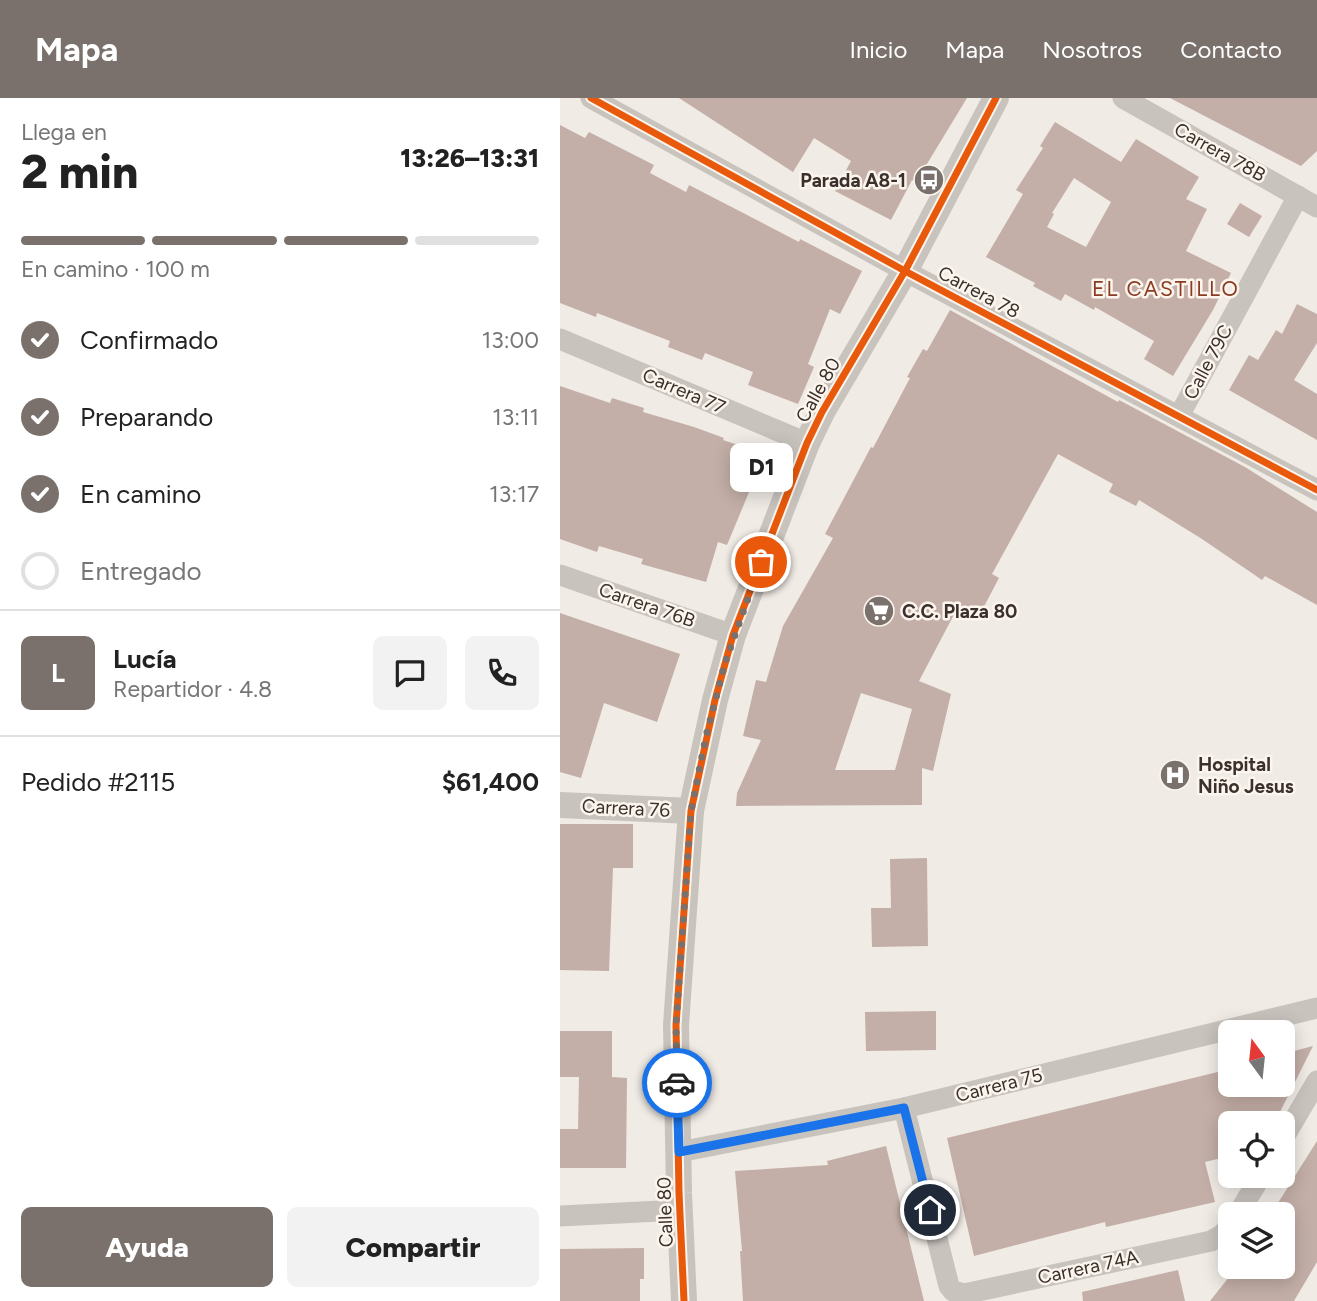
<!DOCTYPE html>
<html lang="es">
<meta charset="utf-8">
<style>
body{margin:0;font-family:Figtree,sans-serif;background:#f2f2f2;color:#222;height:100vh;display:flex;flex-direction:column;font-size:26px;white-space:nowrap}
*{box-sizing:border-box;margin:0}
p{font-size:23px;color:#767676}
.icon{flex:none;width:38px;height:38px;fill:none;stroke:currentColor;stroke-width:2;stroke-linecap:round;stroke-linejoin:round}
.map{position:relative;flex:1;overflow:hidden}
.side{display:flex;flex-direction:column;background:#fff;width:560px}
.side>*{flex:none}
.needle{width:46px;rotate:345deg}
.buttons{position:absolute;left:658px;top:922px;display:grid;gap:14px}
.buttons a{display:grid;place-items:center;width:77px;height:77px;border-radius:10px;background:#fff;box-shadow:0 4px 18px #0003;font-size:35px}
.pin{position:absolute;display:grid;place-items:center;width:60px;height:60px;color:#fff;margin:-30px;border:4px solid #fff;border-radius:50%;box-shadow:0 2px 7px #0007}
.courier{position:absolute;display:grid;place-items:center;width:70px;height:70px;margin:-35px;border:5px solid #1a73e8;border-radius:50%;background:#fff;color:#222;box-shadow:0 2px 9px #0007}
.bubble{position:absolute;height:49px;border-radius:10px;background:#fff;box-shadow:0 4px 18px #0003;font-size:23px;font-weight:800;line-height:49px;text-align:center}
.head em{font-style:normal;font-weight:800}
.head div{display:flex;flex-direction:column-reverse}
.head{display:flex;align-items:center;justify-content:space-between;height:119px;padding:0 21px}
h1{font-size:46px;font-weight:800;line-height:52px}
.bar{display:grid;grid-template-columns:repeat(4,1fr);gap:10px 7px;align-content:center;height:84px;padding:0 21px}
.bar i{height:9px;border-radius:5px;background:#e0e0e0}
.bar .current{background:#7a716c}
.bar p{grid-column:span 4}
.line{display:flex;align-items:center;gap:18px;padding:0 21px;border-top:2px solid #e0e0e0}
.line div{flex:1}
.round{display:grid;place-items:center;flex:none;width:74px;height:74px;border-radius:10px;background:#f2f2f2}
ol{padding:0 21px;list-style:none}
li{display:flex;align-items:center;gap:21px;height:77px}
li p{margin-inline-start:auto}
li .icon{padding:7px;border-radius:50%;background:#7a716c;color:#fff;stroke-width:4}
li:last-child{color:#767676}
li i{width:38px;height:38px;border:4px solid #e0e0e0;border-radius:50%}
.cta{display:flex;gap:14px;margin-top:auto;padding:14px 21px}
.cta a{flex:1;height:80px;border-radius:10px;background:#7a716c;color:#fff;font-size:28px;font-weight:800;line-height:80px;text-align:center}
.cta a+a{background:#f2f2f2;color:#222}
header{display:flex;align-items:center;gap:42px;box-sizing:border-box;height:98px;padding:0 35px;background:#7a716c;color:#fff}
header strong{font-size:33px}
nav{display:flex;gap:38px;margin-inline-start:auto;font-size:24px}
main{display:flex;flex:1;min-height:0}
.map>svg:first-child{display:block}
</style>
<header>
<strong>Mapa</strong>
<nav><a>Inicio</a><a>Mapa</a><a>Nosotros</a><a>Contacto</a></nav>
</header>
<main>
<section class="side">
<div class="head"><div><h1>2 min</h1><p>Llega en</p></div><em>13:26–13:31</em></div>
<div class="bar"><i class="current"></i><i class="current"></i><i class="current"></i><i></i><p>En camino · 100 m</p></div>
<ol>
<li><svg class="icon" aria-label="check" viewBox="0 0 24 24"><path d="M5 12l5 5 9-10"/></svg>Confirmado<p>13:00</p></li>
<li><svg class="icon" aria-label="check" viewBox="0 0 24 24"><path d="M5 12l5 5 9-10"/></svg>Preparando<p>13:11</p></li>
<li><svg class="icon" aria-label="check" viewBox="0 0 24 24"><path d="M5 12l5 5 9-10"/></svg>En camino<p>13:17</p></li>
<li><i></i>Entregado</li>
</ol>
<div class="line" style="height:126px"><b class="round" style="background:#7a716c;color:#fff">L</b><div><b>Lucía</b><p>Repartidor · 4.8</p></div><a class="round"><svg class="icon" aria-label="chat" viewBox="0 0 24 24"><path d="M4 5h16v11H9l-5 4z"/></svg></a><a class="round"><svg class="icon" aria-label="phone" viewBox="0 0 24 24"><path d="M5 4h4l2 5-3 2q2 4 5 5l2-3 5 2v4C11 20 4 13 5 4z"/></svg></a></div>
<div class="line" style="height:91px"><div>Pedido #2115</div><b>$61,400</b></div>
<div class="cta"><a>Ayuda</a><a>Compartir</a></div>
</section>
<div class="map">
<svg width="757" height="1203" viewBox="0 0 757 1203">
<rect width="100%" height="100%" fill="#f0ebe5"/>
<g fill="#c3afa7" fill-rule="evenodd">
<path d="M 119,0 L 407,0 L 356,84 L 352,82 L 331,122 L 275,93 L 291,63 L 254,40 L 233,74 Z"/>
<path d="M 610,0 L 757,0 L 757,53 L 741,68 Z"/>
<path d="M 495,24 L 561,64 L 576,41 L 639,79 L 626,101 L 647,111 L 626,153 L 671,175 L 653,212 L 613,278 L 584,261 L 594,243 L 535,209 L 534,212 L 505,196 L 501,203 L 473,188 L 475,185 L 426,159 L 463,96 L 456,92 L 483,50 L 480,48 ZM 514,80 L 551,104 L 526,149 L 487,129 L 494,116 L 492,115 Z"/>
<path d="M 0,27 L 25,40 L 29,34 L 94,67 L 90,75 L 126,94 L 129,87 L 239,144 L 240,141 L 302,173 L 280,216 L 270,211 L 248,266 L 254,269 L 238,306 L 188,287 L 193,274 L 145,255 L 142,262 L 108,249 L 110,243 L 37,215 L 36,219 L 0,205 Z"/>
<path d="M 680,105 L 702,118 L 689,139 L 667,126 Z"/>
<path d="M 737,206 L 757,216 L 757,245 L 734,282 L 757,296 L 757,342 L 669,292 L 689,257 L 698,262 L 716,232 L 722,236 Z"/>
<path d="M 390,212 L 558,304 L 559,302 L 685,369 L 757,414 L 757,507 L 705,478 L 702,482 L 642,441 L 579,402 L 576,408 L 549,394 L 553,386 L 498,356 L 432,476 L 439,480 L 419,518 L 399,507 L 359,583 L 391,596 L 373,673 L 362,670 L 362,707 L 176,708 L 177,695 L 201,642 L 183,638 L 196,582 L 206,584 L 223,528 L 273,440 L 265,436 L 311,349 L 313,350 L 350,280 L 347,279 L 363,251 L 367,253 ZM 301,595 L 352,611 L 335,672 L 275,672 Z"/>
<path d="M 0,288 L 50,305 L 52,300 L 84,310 L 83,314 L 134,329 L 164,340 L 163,342 L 187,350 L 185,356 L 202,363 L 167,447 L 158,444 L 146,484 L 81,466 L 83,461 L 39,448 L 37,454 L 0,441 Z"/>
<path d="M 0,515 L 120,556 L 97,624 L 44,605 L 21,680 L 0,674 Z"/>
<path d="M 0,726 L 73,726 L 73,770 L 53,770 L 49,873 L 0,872 Z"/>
<path d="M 367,760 L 368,848 L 312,849 L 311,810 L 331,810 L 330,761 Z"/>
<path d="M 376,913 L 376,952 L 306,953 L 305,914 Z"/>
<path d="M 0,933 L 52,933 L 52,979 L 67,980 L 66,1070 L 0,1070 L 0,1031 L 18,1031 L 19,979 L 0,979 Z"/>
<path d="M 753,948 L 718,1018 L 688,1026 L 670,1026 L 670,1058 L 645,1064 L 655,1104 L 546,1129 L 545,1124 L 414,1158 L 387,1040 L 670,971 L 670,987 L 723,987 L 723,956 Z"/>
<path d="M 757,1043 L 757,1164 L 734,1203 L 650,1203 L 677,1169 L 723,1169 L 723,1116 L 711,1116 Z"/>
<path d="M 326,1048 L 364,1203 L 183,1203 L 180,1153 L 182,1153 L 175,1073 L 268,1067 L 267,1063 Z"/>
<path d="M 84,1150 L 84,1181 L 80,1181 L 80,1203 L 0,1203 L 0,1151 Z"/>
<path d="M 618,1172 L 625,1203 L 523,1203 L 522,1194 Z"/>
</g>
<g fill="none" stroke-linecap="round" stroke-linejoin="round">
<g stroke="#c9c3be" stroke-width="21">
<path d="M 31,0 L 345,173 L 757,392"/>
<path d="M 563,0 L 757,109"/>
<path d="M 0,241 L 247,345"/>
<path d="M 619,318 L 738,98"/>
<path d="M 0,477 L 173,537"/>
<path d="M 344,1010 L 389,1188 L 393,1193 L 404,1196 L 651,1143 L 660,1138 L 670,1129"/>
<path d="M 723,1041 L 757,983"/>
<path d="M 119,1054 L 344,1010 L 757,910"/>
<path d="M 678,1116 L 701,1078"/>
<path d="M 0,1118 L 120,1112"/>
</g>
<g stroke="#c9c3be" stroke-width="26">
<path d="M 0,707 L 131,713"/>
<path d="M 124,1203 L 119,1095 L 116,927 L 131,713 L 155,602 L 173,537 L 247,345 L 262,314 L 345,173 L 436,0"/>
</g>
<g stroke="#fbf5ee" stroke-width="11">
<g id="cycleway">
<path d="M 31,0 L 345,173 L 757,392"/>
<path d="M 124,1203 L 119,1095 L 116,927 L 131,713 L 155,602 L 173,537 L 247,345 L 262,314 L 345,173 L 436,0"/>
</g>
</g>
<use href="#cycleway" stroke="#e8590c" stroke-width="7"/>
</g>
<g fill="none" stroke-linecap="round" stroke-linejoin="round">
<path stroke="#7a716c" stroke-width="7" stroke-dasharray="0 12.6" d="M 117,985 L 116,927 L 131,713 L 146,638 L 165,565 L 201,464"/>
<path stroke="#1a73e8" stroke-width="9" d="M 117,985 L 119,1054 L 344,1010 L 370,1112"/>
</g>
<defs>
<g id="bus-disc" transform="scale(1.575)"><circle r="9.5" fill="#7a716c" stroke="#fbf5ee"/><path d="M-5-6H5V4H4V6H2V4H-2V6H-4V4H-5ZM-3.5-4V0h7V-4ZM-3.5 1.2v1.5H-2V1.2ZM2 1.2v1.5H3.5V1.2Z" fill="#fff"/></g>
<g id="supermarket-disc" transform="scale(1.575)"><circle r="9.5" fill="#7a716c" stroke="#fbf5ee"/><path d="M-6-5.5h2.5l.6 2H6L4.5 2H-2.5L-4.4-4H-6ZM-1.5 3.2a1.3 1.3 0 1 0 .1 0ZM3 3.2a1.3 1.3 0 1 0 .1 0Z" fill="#fff"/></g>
<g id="hospital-disc" transform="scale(1.575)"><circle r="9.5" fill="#7a716c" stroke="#fbf5ee"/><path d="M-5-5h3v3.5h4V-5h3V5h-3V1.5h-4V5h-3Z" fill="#fff"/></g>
</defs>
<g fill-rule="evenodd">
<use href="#bus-disc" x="369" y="82"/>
<use href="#supermarket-disc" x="319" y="513"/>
<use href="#hospital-disc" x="615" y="677"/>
</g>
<g text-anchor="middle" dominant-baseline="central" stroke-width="5" stroke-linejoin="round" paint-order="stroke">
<g font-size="19" fill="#3b302b" stroke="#fbf5ee">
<text transform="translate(660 54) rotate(29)">Carrera 78B</text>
<text transform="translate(419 194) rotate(28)">Carrera 78</text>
<text transform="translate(648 264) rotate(-62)">Calle 79C</text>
<text transform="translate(258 292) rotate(-61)">Calle 80</text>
<text transform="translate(124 293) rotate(23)">Carrera 77</text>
<text transform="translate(87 507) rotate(19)">Carrera 76B</text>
<text transform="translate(66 710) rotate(3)">Carrera 76</text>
<text transform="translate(439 987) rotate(-14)">Carrera 75</text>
<text transform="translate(105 1114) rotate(-92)">Calle 80</text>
<text transform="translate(528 1169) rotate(-12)">Carrera 74A</text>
</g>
<g font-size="19" font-weight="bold" fill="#3b302b" stroke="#fbf5ee" text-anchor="start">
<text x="346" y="82" text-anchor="end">Parada A8-1</text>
<text x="342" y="513">C.C. Plaza 80</text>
<text x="638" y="666">Hospital<tspan x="638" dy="22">Niño Jesus</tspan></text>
</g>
<g font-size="21" letter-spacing="2" fill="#8c3b22" stroke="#fbf5ee">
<text x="606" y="190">EL CASTILLO</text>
</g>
</g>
</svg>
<div class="buttons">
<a><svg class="needle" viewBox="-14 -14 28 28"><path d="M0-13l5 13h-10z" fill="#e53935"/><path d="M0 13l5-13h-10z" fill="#767676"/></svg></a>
<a><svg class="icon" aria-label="locate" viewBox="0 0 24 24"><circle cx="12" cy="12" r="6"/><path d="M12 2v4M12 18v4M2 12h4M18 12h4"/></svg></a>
<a><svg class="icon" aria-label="layers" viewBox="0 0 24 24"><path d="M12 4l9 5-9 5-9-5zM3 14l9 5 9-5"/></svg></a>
</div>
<div class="pin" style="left:201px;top:464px;background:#ea580c"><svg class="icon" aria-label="bag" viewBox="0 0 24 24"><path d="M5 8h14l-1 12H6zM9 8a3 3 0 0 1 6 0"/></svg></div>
<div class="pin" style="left:370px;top:1112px;background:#1f2937"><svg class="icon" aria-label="home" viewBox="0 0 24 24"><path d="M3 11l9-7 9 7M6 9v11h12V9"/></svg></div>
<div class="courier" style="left:117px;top:985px"><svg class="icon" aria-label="car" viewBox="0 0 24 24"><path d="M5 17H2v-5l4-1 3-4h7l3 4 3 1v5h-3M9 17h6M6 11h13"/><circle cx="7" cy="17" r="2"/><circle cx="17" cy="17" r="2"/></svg></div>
<div class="bubble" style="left:170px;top:345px;width:63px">D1</div>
</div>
</main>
